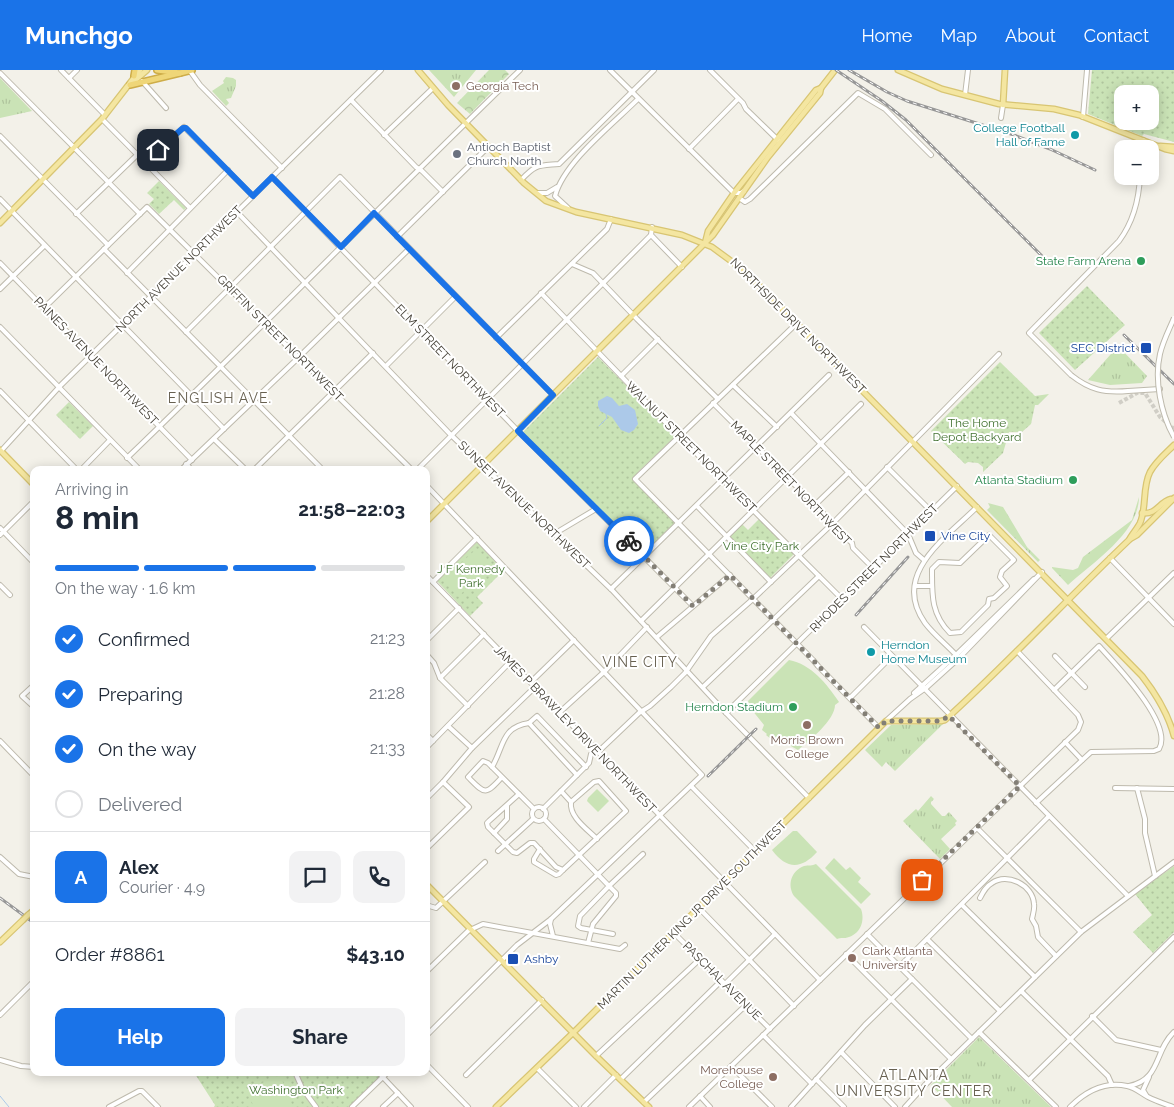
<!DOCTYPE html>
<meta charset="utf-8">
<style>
body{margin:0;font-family:Raleway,sans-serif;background:#f2f2f3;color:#1f2937;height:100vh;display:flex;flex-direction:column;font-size:19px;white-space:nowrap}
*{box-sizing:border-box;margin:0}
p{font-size:16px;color:#747a83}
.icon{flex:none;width:28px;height:28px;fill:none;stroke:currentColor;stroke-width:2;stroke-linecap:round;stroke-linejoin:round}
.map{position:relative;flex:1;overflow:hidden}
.sheet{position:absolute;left:30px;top:396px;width:400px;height:610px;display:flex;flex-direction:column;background:#fff;border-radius:10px;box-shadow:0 2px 12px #0003}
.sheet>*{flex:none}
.fabs{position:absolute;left:1114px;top:15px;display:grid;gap:10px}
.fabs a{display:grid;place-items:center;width:45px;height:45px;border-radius:10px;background:#fff;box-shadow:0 2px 12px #0003;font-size:25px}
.pin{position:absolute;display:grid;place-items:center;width:42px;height:42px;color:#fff;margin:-21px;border-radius:10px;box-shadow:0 2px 8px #0006}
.courier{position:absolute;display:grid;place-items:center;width:50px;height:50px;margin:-25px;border:4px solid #1a73e8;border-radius:50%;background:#fff;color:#222;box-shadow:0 1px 6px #0007}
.overview em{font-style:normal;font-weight:700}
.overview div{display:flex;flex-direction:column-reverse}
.overview{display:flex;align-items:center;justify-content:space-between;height:85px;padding:0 25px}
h1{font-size:32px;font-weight:700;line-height:38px}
.bar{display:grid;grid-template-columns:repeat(4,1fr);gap:8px 5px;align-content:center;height:60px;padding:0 25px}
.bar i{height:6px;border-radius:4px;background:#e0e1e3}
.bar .on{background:#1a73e8}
.bar p{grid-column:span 4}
.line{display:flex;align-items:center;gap:12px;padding:0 25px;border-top:1px solid #e0e1e3}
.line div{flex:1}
.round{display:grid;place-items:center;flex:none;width:52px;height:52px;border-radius:10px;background:#f2f2f3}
ol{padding:0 25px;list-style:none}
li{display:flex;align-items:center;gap:15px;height:55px}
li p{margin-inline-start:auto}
li .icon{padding:5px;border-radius:50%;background:#1a73e8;color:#fff;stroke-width:4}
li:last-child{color:#747a83}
li i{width:28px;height:28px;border:2px solid #e0e1e3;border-radius:50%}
.primary-button{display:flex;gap:10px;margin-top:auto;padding:10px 25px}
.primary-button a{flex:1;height:58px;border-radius:10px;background:#1a73e8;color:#fff;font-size:20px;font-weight:700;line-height:58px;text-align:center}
.primary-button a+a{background:#f2f2f3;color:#1f2937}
header{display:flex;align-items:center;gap:30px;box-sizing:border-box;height:70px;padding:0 25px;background:#1a73e8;color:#fff}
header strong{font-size:24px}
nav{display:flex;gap:28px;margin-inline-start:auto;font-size:18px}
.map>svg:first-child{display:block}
</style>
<header>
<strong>Munchgo</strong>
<nav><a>Home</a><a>Map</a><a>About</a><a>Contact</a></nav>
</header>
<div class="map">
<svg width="1174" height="1037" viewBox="0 0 1174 1037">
<defs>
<pattern id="grass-tufts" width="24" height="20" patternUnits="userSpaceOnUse" patternTransform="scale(1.25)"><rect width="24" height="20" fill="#cae3b6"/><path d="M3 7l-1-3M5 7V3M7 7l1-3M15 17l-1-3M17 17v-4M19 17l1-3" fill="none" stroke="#afc49d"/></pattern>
<pattern id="forest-crowns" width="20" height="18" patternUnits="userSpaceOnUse" patternTransform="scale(1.25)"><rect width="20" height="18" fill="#cae3b6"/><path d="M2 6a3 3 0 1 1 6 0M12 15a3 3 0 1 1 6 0" fill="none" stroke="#afc49d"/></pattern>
<pattern id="park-dots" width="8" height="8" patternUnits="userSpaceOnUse" patternTransform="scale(1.25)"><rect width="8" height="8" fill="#cae3b6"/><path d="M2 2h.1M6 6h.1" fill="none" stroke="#afc49d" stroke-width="1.8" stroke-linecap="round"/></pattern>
</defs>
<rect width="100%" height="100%" fill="#f3f1e9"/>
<g fill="url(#grass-tufts)">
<path d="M 429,0 L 476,0 L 454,27 Z"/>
<path d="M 226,7 L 233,8 L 236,10 L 236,16 L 231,28 L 226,29 L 229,33 L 226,36 L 212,21 L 224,13 L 223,11 Z"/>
<path d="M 0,8 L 32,41 L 0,48 Z"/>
<path d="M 1118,276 L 1147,306 L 1142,313 L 1110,315 L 1088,310 Z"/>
<path d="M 1139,427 C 1139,463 1092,493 1068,515 L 1052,498 L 1052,497 L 1073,500 L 1078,498 L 1083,487 L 1132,450 Z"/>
<path d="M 988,433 L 1003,437 L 1027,477 L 1040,490 L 1038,492 L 987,440 L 990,437 Z"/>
<path d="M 943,654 L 895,701 L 886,692 L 882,697 L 865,680 L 891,655 Z"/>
<path d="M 931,726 L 934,729 L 931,732 L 931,734 L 942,746 L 945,746 L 949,742 L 957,751 L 955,753 L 956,755 L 941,769 L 950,779 L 940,789 L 903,751 L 916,739 L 918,741 Z"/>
<path d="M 979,967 L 1051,1037 L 952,1037 L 931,1015 Z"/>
</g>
<path fill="url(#forest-crowns)" d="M 489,0 L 505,0 L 509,4 L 470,44 L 457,33 Z"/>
<g fill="url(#park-dots)" fill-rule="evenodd">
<path d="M 1092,0 L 1174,0 L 1174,72 L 1144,64 L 1142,66 L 1088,44 ZM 1122,24 L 1150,24 L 1150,51 L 1122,51 Z"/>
<path d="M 159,111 L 186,138 L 184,140 L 174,130 L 159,144 L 149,134 L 154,129 L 147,123 Z"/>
<path d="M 1087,216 L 1125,255 L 1075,300 L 1039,263 Z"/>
<path d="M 598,287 L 676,366 L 639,401 L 634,409 L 675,453 L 643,484 L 600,439 L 522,363 Z"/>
<path d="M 1000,292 L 1035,326 L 1049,324 L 1038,335 L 1035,335 L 1031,354 L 1022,362 L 1009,362 L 1003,383 L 983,402 L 983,397 L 978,393 L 968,392 L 965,394 L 931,361 Z"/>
<path d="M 69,332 L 93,356 L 80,369 L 56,345 Z"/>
<path d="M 759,449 L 794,484 L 770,508 L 729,467 L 742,454 L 748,460 Z"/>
<path d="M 477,472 L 504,500 L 477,527 L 483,533 L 470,546 L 437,511 Z"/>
<path d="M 1174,796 L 1174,862 L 1153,883 L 1133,862 L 1152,845 L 1135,824 Z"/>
<path d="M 196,1002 L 378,1002 L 382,1007 L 351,1037 L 214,1037 L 215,1035 L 195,1004 Z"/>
</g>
<g fill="#cae3b6">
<path d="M 474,481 L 489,496 L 458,527 L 443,510 Z"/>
<path d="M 789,590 C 811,594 827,614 839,632 L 835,635 C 835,650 810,670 798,680 L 780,670 L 776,673 L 766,665 L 767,664 L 762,660 L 764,655 L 752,640 L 748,631 Z"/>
<path d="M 597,719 L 609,731 L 598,742 L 587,731 L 588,728 Z"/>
<path d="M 793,761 L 797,761 L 817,782 C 801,800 786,799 772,780 Z"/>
<path d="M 834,788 L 846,800 L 850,797 L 861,808 L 858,812 L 871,824 L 861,834 L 825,798 Z"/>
<path d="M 816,794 L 861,839 C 865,850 861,863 849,867 C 844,869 841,867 837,869 L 794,826 C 787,815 791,801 804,796 C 809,795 812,796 816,794 Z"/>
<path d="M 280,1005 L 293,1037 L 254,1037 L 246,1020 Z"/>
</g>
<path fill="#acc9e9" d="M 607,326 L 612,328 L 619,336 L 627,334 L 635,340 L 638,354 L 634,360 L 629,363 L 621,360 L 612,347 L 600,341 L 598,336 L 598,331 Z"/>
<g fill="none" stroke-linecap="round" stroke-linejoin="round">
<g stroke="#acc9e9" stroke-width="1">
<path d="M 599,356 L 607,348 L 606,344"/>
<path d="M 0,1026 L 9,1037"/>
</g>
<path stroke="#d0cec6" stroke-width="4" stroke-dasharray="4 2" stroke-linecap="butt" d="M 1119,333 L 1137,323 L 1145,323 L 1160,347 L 1174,359"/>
<g stroke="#bebaad" stroke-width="6">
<g id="minor">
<path d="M 61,0 L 105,45"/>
<path d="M 610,0 L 734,123 L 741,123 L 744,121"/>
<path d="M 710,0 L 743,33 L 746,39 L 778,70"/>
<path d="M 190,1 L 200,15 L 282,98"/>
<path d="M 0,3 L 140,144"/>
<path d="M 69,8 L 77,0"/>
<path d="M 142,11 L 166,38"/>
<path d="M 965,25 L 968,0"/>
<path d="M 351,30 L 416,97 L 422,101 L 443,122"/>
<path d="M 1083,47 L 1087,0"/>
<path d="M 1001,48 L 1003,35"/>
<path d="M 102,49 L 190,138"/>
<path d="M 384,65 L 433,18"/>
<path d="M 0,66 L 108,175"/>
<path d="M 689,79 L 738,29"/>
<path d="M 1143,79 L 1143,70"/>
<path d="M 145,93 L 184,57 L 253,126"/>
<path d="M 272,107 L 518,361 L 693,536"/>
<path d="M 521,110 C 536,94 538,96 559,94 L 654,0"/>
<path d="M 537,123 L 547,123 L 557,117"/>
<path d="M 739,128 L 745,132 L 750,129 L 858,23 L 885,39 L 931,85"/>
<path d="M 0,129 L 224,359"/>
<path d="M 568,138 L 555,126 C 564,92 613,54 638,29"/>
<path d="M 237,142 L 449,363 L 612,520 L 726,643 L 809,728"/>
<path d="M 76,144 L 137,85"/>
<path d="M 651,165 L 682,197"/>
<path d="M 397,167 L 488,77"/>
<path d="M 104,179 L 323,400"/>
<path d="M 0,193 L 192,390"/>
<path d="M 572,194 L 593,203 L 637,249 L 718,329"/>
<path d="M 127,203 L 228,100"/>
<path d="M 0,219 L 44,176"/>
<path d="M 541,223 L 677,364 L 842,529"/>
<path d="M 44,238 L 147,137 L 412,400"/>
<path d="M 797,253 L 635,409 L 813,590"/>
<path d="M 0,257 L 140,400"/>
<path d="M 186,262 L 340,107 L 553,325"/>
<path d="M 496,268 L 607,159 L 611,149"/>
<path d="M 386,296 L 455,227"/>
<path d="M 1071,305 L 1029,263 L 1119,171 C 1134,151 1139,130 1140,106"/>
<path d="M 621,306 L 658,269"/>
<path d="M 733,315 L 777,357"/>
<path d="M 0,321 L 77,400"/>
<path d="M 1128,321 L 1160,319"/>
<path d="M 713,333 L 833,453 L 834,457 L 852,473 L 853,478 L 868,493"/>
<path d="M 791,343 L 908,464 L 916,483 L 924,490"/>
<path d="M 214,369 L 246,400"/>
<path d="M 1,381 L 61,315 L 381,0"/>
<path d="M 127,388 C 260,260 388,128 520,0"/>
<path d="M 186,394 L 192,400"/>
<path d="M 887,397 L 931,441"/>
<path d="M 81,400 L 110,370"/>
<path d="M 181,400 L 297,289 L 409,179"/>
<path d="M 254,400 L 373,283"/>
<path d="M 417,400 L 651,165 L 652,157"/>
<path d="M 426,415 L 702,705 L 551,849 L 517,875 L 426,966"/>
<path d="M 815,435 L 849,402"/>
<path d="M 697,436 L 771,512"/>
<path d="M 0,458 L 34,493"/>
<path d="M 554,464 L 596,439"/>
<path d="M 0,465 L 34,431"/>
<path d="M 989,465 L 1014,490 L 1002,501 L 1000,507 L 1007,516 L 994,528 L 989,529 L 988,535 L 961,562 L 950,563 C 931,544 932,525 932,499 L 939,492 L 960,493 Z"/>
<path d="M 1110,488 L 1174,554"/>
<path d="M 426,505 L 820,910"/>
<path d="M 433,512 L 477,468"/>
<path d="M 0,515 L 10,525"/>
<path d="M 915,516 L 932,516"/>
<path d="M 611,519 L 829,305"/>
<path d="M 641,551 L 861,334"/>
<path d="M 864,557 L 1128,826"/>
<path d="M 657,567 L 730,505"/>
<path d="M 1107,568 L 1174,503"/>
<path d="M 426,571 L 459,538"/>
<path d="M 426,584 L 434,593 L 440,608 L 468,636"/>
<path d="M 957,586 C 947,575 934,565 925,553 C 890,504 947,467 977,437"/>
<path d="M 1055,586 L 1085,617"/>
<path d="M 818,596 L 879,658"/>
<path d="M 440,608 L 484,564"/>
<path d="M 531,612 L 574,570"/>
<path d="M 34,615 L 22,626 L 34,637"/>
<path d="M 703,617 L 819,506"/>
<path d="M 914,623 L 956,585 L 1034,509"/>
<path d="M 850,628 L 892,586"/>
<path d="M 560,642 L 604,602 L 647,557"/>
<path d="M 726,643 L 957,416"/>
<path d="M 887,650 L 910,629 L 927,617 L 959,588 L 1042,502"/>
<path d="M 529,653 L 537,646 L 586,697"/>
<path d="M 529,653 L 577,705"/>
<path d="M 448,656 L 472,678"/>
<path d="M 426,664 L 433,671"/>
<path d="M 0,671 L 34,706"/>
<path d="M 1065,672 L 1082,690"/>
<path d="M 426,678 L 511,591"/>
<path d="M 598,682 L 639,643 L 650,636 L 671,617 L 685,603 L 711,566 L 753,529 L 833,453 L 999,284"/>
<path d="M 492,697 C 504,677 501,657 529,653"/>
<path d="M 502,707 C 485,726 485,724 468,707 L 483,691 L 488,693 L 534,739"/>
<path d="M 691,716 L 756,782"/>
<path d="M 1115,718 L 1174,719"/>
<path d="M 1137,718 L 1145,749 L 1145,763 L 1155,806"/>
<path d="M 561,721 L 571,732 C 569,747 587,759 597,769"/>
<path d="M 519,724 L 489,751 L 487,753 L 488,757 L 513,782 L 517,783 L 530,773 L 534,773 L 556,797 L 563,800 L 626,741 L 599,711 L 594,712 L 571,732"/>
<path d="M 426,729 L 443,712 L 472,678 L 536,616"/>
<path d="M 1036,733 L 1091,682 L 1154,681 L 1159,679 C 1174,654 1115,594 1099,576 L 1054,620"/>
<circle cx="539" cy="744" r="7"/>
<path d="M 543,739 L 589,693 L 591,684 L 596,680"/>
<path d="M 544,749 L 609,816 L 580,846 L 578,856 L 581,858 L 613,864"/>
<path d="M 977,758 L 1081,862"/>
<path d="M 494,763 L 507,749 L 507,736"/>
<path d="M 426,779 L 469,737 L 443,712"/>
<path d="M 540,779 L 534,789 L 534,792 L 556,805 L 559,804 L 563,800"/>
<path d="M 498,781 L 533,749"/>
<path d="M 0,787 L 19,804 L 34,807"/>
<path d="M 980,828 C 983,822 986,816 992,813 C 1007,802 1033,815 1034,834 C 1035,838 1033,844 1032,849 L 1036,856 L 1038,867 L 1056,886"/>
<path d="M 426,835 L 436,838 L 485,792"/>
<path d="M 962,835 L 1035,907"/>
<path d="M 699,838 L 794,936"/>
<path d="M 551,849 L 550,854 L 553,866"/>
<path d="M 674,863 L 770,959"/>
<path d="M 867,864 L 972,969"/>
<path d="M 927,869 L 1000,941"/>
<path d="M 588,873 L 593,854 L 616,826 L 616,823 L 609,816 L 643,784"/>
<path d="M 846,884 L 951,989"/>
<path d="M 900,896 L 1049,746"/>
<path d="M 426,902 L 468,861 L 483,854 L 620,879 L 625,875"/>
<path d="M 725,914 L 775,864"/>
<path d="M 1021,921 L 1108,1006 L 1112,1015"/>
<path d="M 0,945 L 34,911"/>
<path d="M 1092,946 L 1116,970 L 1161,980"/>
<path d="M 979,962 L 1056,1037"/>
<path d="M 763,965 L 812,1014"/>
<path d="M 841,982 L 895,1037"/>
<path d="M 596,986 L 700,889"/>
<path d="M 0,990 L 21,996 L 34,997"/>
<path d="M 426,994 L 468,1037"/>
<path d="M 731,996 L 772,1037"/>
<path d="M 537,998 L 576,1037"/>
<path d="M 295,1002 L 302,1018 L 316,1037"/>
<path d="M 378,1002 L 411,1037"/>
<path d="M 466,1005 L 542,930"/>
<path d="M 621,1009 L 721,911"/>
<path d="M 816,1009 L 844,1037"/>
<path d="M 1029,1010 L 1174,867"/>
<path d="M 1129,1016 C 1161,1010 1154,981 1174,962"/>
<path d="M 1146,1025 L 1143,1020 L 1149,1007"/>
<path d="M 700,1026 L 710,1037"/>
<path d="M 644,1032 L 746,935"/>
<path d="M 109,1037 L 139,1021 L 142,1021 L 158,1037"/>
<path d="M 352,1037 L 388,1002"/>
<path d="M 383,1037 L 398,1023"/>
<path d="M 584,1037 L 616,1005"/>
<path d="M 689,1037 L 1078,660 L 1081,652 L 1078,645 L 1017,581"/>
<path d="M 791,1037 L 865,955 L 912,909"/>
<path d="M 905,1037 L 925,1015 L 1081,862 L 1174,792"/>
<path d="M 1070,1037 C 1085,1022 1104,1011 1127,1016 C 1134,1017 1141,1023 1148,1027 C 1156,1031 1165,1034 1173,1037"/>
</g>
</g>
<g stroke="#d8c573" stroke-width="7">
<g id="major">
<path d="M 418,0 L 448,35 L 524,113 L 546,131 L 576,142 L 682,165 L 712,177 L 746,202 L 1142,606 C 1156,624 1168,643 1174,666"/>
<path d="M 898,0 L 942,19 L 999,34 L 1054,39 L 1079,45 L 1165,79 L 1174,81"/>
<path d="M 131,14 L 147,0"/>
<path d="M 1003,35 L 1005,0"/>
<path d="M 1160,76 L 1174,77"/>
<path d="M 0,153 L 102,49 L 140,0"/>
<path d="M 705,173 L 708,161 L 734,123 L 816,20 L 821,18"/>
<path d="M 0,380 L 34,415"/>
<path d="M 1142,443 C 1157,445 1159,432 1171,429"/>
<path d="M 426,452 L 713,165 L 768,87 L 820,23 L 821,18 L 835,0"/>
<path d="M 1130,469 L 1137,465 L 1174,428"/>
<path d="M 426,814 L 596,986 L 649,1037"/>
<path d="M 28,845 L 34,840"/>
<path d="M 0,872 L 23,850"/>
<path d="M 496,1037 L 577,959 L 886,651 L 941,651 L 945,650 C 1009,592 1067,529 1129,470 C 1132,464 1137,459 1140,453 C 1147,437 1142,418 1150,402 C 1156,391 1166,383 1174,375"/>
</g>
</g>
<g stroke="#cead49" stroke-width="8">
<g id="highway">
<path d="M 157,0 L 180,3 L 192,0"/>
<path d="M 134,6 L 135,0"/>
<path d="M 130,15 L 180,3"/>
</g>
</g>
<use href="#minor" stroke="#fff" stroke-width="4"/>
<use href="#major" stroke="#f4e6a1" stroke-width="4.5"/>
<use href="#highway" stroke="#efd678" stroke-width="5"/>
<g stroke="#979797" stroke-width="3">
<g id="rail">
<path d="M 836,0 L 882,31 L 906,50 L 1046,190"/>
<path d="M 849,0 L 887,22 L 907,31 L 1014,65 L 1050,79 L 1095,100"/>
<path d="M 1124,265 L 1174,314"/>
<path d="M 856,545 L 908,487"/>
<path d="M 708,706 L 756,659"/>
<path d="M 0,828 L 34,853"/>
</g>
</g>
<use href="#rail" stroke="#fff" stroke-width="1" stroke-dasharray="4" stroke-linecap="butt"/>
<g stroke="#bebaad" stroke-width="6" stroke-linecap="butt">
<g id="minor-bridge">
<path d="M 1174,248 C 1169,260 1163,271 1160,284 C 1154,310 1161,344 1174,367"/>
<path d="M 1071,305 C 1090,320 1104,323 1128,321"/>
<path d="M 813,590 L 818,596"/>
</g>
</g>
<g stroke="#d8c573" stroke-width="7" stroke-linecap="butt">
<path id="major-bridge" d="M 23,850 L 28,845"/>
</g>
<use href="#minor-bridge" stroke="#fff" stroke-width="4"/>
<use href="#major-bridge" stroke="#f4e6a1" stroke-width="4.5"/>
</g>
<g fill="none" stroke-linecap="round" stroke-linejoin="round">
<path stroke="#837f76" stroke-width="5" stroke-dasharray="0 9" d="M 629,471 L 693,536 L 730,505 L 879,658 L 886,651 L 941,651 L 949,646 L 1020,716 L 922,810"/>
<path stroke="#1a73e8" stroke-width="6" d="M 158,80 L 183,58 L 186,58 L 253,126 L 272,107 L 341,177 L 374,143 L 553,325 L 518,361 L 629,471"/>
</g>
<g fill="#8d6e63" stroke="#fff" stroke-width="2">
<circle cx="456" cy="16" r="5"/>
<circle cx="807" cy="655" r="5"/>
<circle cx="852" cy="888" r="5"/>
<circle cx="773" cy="1007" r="5"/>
</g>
<g fill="#0f9aa8" stroke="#fff" stroke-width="2">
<circle cx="1075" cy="65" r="5"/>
<circle cx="871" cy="582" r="5"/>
</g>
<circle fill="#6b7280" stroke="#fff" stroke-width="2" cx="457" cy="84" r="5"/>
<g fill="#2e9e5b" stroke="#fff" stroke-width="2">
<circle cx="1141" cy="191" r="5"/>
<circle cx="1073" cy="410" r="5"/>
<circle cx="793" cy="637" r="5"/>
</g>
<g fill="#1a4fb4" stroke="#fff" stroke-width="2">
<rect x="1140" y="272" width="12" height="12" rx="2.5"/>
<rect x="924" y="460" width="12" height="12" rx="2.5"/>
<rect x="507" y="883" width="12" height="12" rx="2.5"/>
</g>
<g text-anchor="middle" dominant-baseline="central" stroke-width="4" stroke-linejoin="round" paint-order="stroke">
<g font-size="12" fill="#785e54" stroke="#fff" text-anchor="start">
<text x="466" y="16">Georgia Tech</text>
<text x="807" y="670" text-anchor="middle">Morris Brown<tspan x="807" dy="14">College</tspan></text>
<text x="862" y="881">Clark Atlanta<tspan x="862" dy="14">University</tspan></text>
<text x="763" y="1000" text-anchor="end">Morehouse<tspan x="763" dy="14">College</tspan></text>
</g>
<g font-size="12" fill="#0d838f" stroke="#fff" text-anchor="end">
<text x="1065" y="58">College Football<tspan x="1065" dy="14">Hall of Fame</tspan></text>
<text x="881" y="575" text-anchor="start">Herndon<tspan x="881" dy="14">Home Museum</tspan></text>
</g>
<g font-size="12" fill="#5b616d" stroke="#fff" text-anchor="start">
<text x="467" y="77">Antioch Baptist<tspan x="467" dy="14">Church North</tspan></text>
</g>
<g font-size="12" fill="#27864d" stroke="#fff" text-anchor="end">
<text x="1131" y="191">State Farm Arena</text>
<text x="1063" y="410">Atlanta Stadium</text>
<text x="783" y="637">Herndon Stadium</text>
</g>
<g font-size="12" fill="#464238" stroke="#fff">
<text transform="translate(179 199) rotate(-45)">NORTH AVENUE NORTHWEST</text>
<text transform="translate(798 256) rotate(45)">NORTHSIDE DRIVE NORTHWEST</text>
<text transform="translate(280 268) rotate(45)">GRIFFIN STREET NORTHWEST</text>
<text transform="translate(96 291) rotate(46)">PAINES AVENUE NORTHWEST</text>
<text transform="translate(450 291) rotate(46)">ELM STREET NORTHWEST</text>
<text transform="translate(691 377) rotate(45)">WALNUT STREET NORTHWEST</text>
<text transform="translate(791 413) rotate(46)">MAPLE STREET NORTHWEST</text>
<text transform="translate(524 435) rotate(44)">SUNSET AVENUE NORTHWEST</text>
<text transform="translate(874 498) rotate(-45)">RHODES STREET NORTHWEST</text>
<text transform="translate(575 659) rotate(46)">JAMES P BRAWLEY DRIVE NORTHWEST</text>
<text transform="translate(692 845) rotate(-45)">MARTIN LUTHER KING JR DRIVE SOUTHWEST</text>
<text transform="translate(722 911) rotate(45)">PASCHAL AVENUE</text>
</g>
<g font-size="12" fill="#164399" stroke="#fff" text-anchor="start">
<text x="1135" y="278" text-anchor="end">SEC District</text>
<text x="941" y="466">Vine City</text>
<text x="524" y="889">Ashby</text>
</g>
<g font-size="12" fill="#427231" stroke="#fff">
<text x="977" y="353">The Home<tspan x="977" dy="14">Depot Backyard</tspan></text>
<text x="761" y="476">Vine City Park</text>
<text x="471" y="499">J F Kennedy<tspan x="471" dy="14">Park</tspan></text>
<text x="296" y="1020">Washington Park</text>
</g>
<g font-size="14" letter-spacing="1" fill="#686151" stroke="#fff">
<text x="220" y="328">ENGLISH AVE.</text>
<text x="640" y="592">VINE CITY</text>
<text x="914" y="1005">ATLANTA<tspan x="914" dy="16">UNIVERSITY CENTER</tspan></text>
</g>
</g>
</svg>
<div class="fabs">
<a>+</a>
<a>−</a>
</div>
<div class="pin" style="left:922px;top:810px;background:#ea580c"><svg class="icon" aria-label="bag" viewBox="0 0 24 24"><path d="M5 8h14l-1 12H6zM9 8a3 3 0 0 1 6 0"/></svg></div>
<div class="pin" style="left:158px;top:80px;background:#1f2937"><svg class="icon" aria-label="home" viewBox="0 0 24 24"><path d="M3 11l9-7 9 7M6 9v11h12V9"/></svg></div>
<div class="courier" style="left:629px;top:471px"><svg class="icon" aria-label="bike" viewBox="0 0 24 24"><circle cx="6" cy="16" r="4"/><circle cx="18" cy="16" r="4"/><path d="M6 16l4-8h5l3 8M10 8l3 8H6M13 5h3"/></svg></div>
<section class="sheet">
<div class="overview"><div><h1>8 min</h1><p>Arriving in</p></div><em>21:58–22:03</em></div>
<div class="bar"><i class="on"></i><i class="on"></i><i class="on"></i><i></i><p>On the way · 1.6 km</p></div>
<ol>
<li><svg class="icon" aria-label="check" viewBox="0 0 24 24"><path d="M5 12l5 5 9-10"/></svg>Confirmed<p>21:23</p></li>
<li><svg class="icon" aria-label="check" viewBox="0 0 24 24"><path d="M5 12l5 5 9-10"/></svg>Preparing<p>21:28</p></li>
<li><svg class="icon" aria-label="check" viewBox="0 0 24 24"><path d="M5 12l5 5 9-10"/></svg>On the way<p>21:33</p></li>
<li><i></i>Delivered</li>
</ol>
<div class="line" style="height:90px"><b class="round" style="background:#1a73e8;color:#fff">A</b><div><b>Alex</b><p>Courier · 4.9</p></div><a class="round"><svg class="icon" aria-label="chat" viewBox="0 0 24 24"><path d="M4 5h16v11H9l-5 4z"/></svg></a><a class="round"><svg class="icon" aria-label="phone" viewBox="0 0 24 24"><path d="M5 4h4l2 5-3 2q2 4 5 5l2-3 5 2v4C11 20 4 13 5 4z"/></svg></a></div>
<div class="line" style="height:65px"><div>Order #8861</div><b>$43.10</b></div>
<div class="primary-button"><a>Help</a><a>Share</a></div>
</section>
</div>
